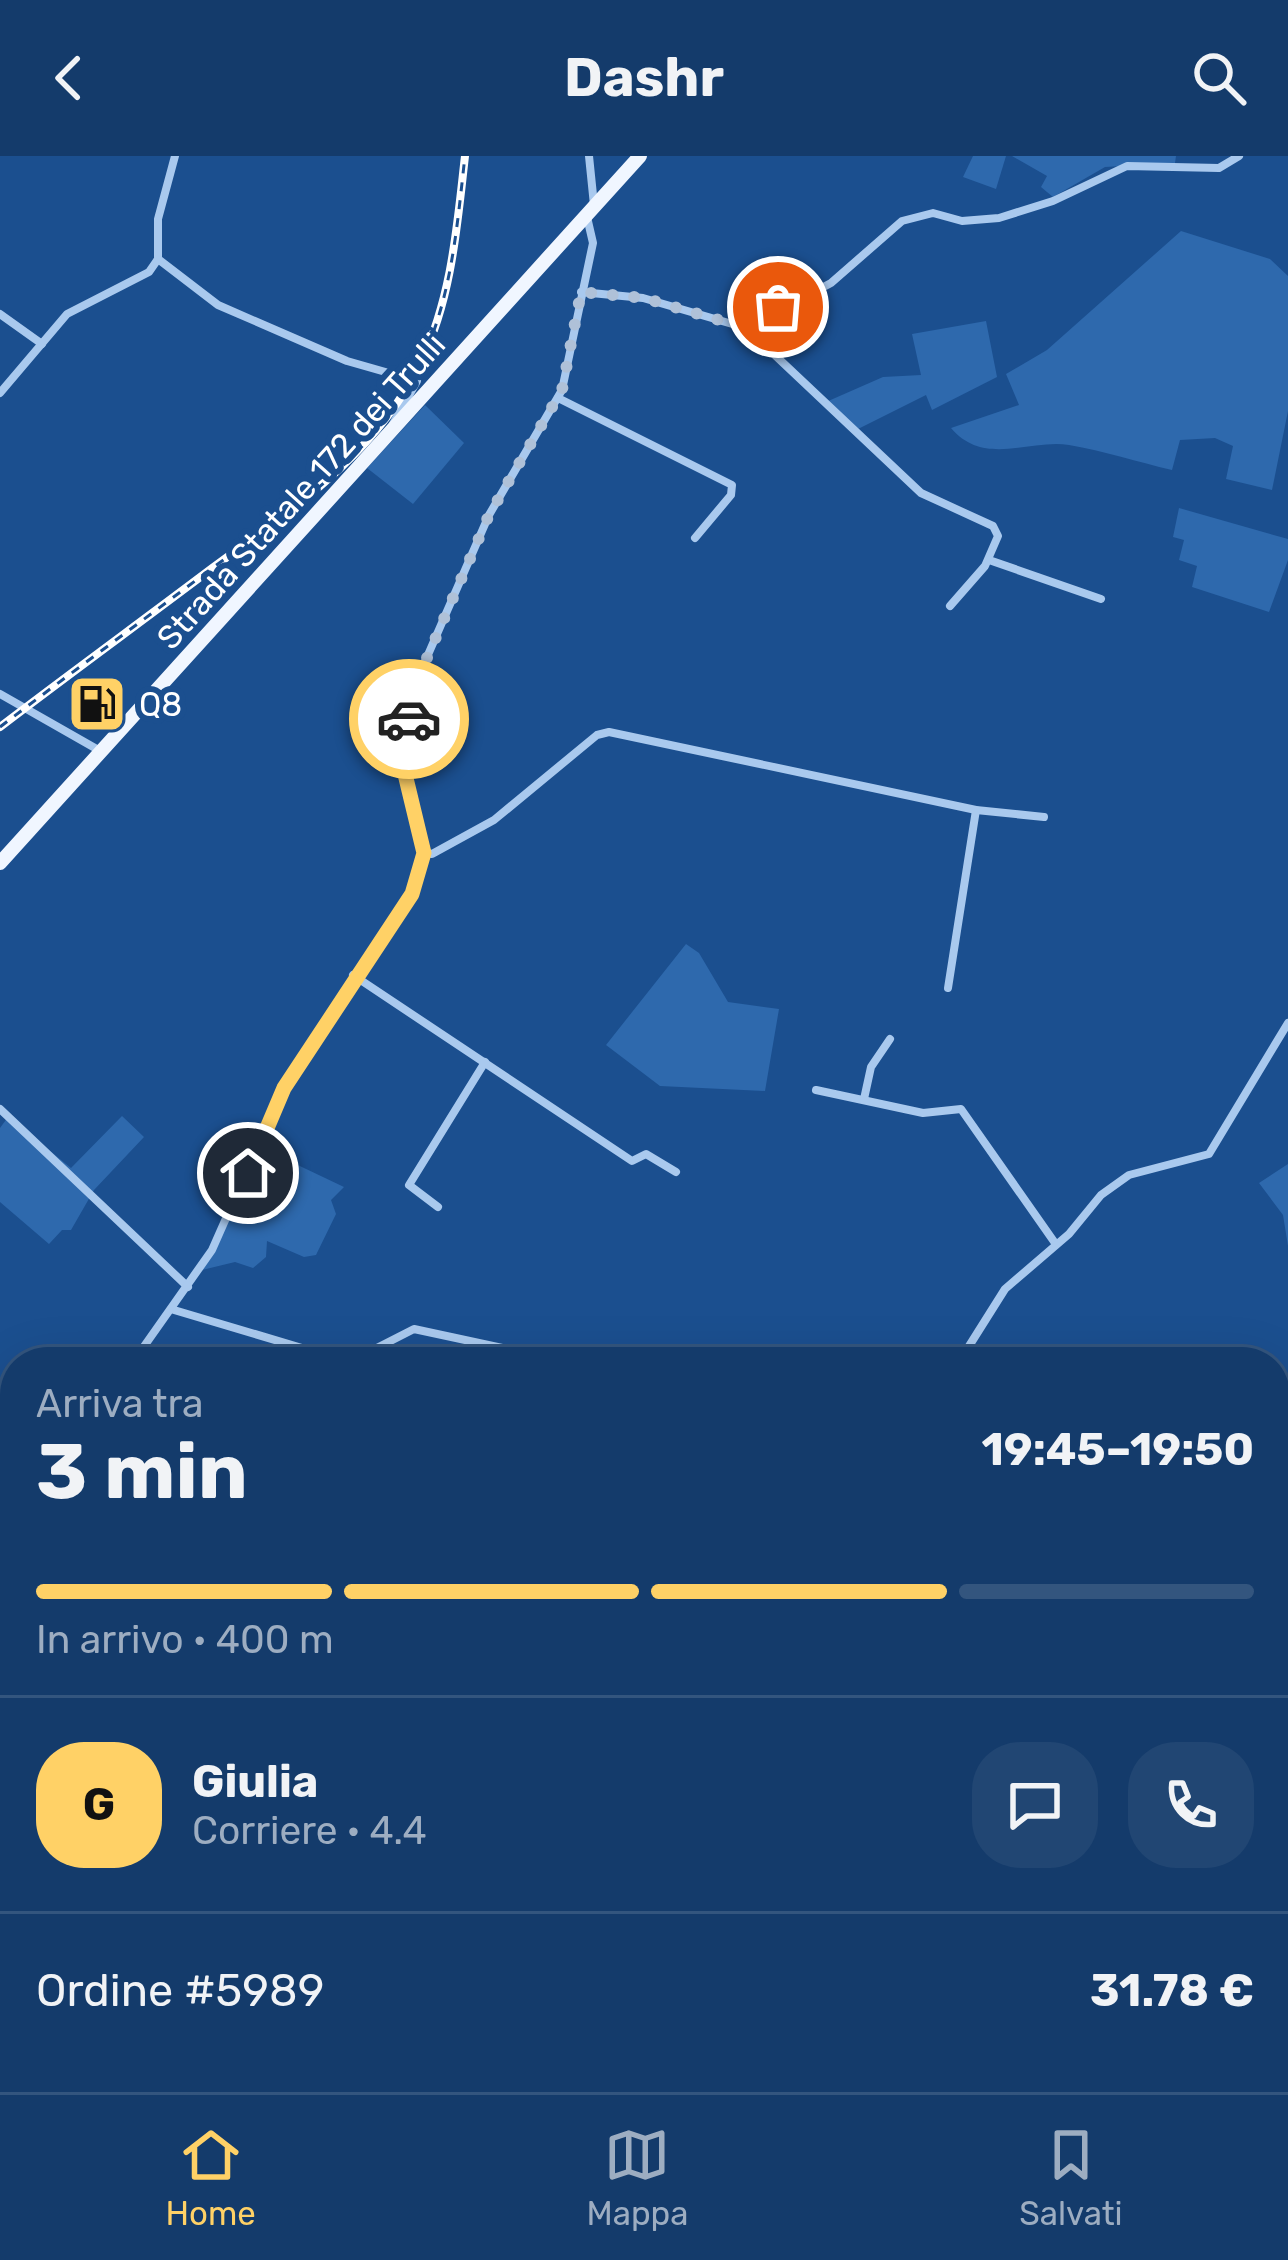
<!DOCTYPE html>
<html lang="it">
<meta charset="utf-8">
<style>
body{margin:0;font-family:Rubik,sans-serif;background:#214673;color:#f1f3f6;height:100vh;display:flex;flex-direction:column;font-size:45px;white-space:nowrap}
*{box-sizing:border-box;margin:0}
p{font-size:39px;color:#9dadc1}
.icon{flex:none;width:66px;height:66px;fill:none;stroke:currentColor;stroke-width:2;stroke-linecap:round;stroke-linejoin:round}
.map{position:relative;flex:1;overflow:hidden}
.details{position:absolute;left:0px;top:1191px;width:1290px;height:747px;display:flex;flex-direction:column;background:#143b6b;border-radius:48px 48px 0 0;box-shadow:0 12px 48px #0002,0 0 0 3px #33557e}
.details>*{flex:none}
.pin{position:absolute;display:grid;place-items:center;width:102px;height:102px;color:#fff;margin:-51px;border:6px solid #fff;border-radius:50%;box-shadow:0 3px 12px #0007}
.courier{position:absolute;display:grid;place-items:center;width:120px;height:120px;margin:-60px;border:9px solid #ffd166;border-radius:50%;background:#fff;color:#222;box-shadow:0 3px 15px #0007}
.head em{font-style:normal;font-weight:700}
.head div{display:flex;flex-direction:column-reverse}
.head{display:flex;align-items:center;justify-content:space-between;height:204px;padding:0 36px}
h1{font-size:78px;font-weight:700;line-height:90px}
.bar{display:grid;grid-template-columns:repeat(4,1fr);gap:18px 12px;align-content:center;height:144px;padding:0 36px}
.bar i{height:15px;border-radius:9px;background:#33557e}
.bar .selected{background:#ffd166}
.bar p{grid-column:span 4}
.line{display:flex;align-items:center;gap:30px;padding:0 36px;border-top:3px solid #33557e}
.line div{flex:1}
.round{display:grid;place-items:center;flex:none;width:126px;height:126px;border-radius:48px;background:#214673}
header{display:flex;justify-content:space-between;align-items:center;height:156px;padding:0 36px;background:#143b6b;font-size:54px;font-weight:700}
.tabs{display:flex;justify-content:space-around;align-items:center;height:168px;border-top:3px solid #33557e;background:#143b6b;font-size:33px;color:#9dadc1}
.tabs a{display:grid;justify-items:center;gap:6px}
.tabs .selected{color:#ffd166}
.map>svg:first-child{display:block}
</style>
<header><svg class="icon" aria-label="back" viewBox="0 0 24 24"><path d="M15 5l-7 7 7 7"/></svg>Dashr<svg class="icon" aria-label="search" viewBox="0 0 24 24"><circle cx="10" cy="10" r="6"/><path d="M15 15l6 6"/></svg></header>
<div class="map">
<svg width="1288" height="1936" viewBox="0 0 1288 1936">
<rect width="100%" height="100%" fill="#1b4f8f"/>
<g fill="#2e69ad">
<path d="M 973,0 L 1006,0 L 996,33 L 963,21 Z"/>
<path d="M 1012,0 L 1176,0 L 1175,7 L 1105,11 L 1053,41 L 1041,31 L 1047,20 Z"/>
<path d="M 1181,75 L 1270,103 L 1288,120 L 1288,255 L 1272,334 L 1226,323 L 1233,290 L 1215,282 L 1180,284 L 1172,314 C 1138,306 1104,295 1069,289 C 1029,283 984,311 951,272 L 1019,249 L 1006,218 L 1047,194 Z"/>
<path d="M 986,165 L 997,221 L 932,254 L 926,239 L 856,274 L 826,246 L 883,221 L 921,219 L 912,178 Z"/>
<path d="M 425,249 L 464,287 L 413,348 L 367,312 Z"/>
<path d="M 1179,352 L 1288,383 L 1288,404 L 1269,456 L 1192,431 L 1197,410 L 1179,404 L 1184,384 L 1173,381 Z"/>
<path d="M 686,788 L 699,797 L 728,846 L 779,853 L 765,935 L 660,930 L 606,889 Z"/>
<path d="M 122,960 L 144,981 L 94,1034 L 71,1074 L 62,1074 L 49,1088 L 0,1046 L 0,972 L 8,961 L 71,1012 Z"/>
<path d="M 262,992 L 344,1031 L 331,1044 L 336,1058 L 316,1099 L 304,1101 L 267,1085 L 266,1101 L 253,1112 L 235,1106 L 202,1114 Z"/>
<path d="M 1288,1008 L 1288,1090 L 1283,1059 L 1259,1027 Z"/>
<path d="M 1288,1477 L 1288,1561 L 1275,1564 L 1275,1479 Z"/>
<path d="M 727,1923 L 825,1923 L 829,1936 L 730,1936 Z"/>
<path d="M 915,1923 L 1116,1923 L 1105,1936 L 930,1936 Z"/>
</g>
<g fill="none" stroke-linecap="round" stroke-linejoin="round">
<g stroke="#a9c9ee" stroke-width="8">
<path d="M 589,0 L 594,49"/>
<path d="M 158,103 L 218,149 L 347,205 L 417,225 L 393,268"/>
<path d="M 158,103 L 158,63 L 175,0"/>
<path d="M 581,136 L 643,142 L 746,172 L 921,337 L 993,370 L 998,380 L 985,410 L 950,450"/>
<path d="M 0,158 L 42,188"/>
<path d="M 746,172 L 831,127 L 902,65 L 933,57 L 962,65 L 999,62 L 1053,45 L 1127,10 L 1219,12 L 1239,0"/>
<path d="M 0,237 L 67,158 L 149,116 L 158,103"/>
<path d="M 558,242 L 732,329 L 731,339 L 695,382"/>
<path d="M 989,404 L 1101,443"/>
<path d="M 0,538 L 102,596"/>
<path d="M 424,697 L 432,698 L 494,664 L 597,579 L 609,576 L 976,654 L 1044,661"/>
<path d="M 353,819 L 632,1005 L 646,998 L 676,1016"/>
<path d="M 948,832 L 976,654"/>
<path d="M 816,934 L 923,957 L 961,953 L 1055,1087"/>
<path d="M 864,943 L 871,911 L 890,883"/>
<path d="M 0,953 L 188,1131"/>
<path d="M 438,1051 L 409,1029 L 485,906"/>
<path d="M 174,1154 L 332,1201 L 365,1198 L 414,1173 L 568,1206"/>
<path d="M 133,1206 L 212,1094 L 284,931 L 412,738 L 424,697 L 405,618 L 410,540 L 489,359 L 562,234 L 593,87 L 587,61"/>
<path d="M 959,1206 L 1005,1133 L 1069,1078 L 1101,1039 L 1129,1019 L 1209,998 L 1288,867"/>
<path d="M 0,1363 L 15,1347"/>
<path d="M 239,1936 L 252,1923"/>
<path d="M 640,1936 L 641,1923"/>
</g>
<path stroke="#f0f6ff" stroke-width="14" d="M 0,707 L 640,0"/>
<g stroke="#fff" stroke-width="8">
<path id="rail" d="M 0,571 C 68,519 138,468 207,416 C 288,356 375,301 421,206 C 452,141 457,70 465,0"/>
</g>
<use href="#rail" stroke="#1b4f8f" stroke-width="3" stroke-dasharray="9" stroke-linecap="butt"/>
</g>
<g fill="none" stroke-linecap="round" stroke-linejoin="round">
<path stroke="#afc1d8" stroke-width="12" stroke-dasharray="0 21.6" d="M 409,563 L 410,541 L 489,359 L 562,234 L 581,136 L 644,142 L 746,172 L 778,151"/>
<path stroke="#ffd166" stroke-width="15" d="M 248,1017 L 284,932 L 412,738 L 424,697 L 405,618 L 409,563"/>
</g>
<defs>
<g id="fuel-square" transform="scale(3)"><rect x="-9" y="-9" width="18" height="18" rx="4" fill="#ffd166" stroke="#1b4f8f"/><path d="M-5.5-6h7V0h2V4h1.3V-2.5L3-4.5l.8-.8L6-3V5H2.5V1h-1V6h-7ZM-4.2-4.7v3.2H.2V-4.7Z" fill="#111"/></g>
</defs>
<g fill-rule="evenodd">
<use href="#fuel-square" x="97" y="548"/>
</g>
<g text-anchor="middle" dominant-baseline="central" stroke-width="12" stroke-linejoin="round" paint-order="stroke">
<g font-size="33" fill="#fff" stroke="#1b4f8f">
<text transform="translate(301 335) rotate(-48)">Strada Statale 172 dei Trulli</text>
</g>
<g font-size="33" fill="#fff" stroke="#1b4f8f" text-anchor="start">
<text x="139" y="548">Q8</text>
</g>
</g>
</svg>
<div class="pin" style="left:778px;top:151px;background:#ea580c"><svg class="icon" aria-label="bag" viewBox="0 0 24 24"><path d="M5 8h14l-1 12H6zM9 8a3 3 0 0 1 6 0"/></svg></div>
<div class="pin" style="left:248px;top:1017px;background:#1f2937"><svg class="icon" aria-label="home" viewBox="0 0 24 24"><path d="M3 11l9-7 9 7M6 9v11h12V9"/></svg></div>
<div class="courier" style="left:409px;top:563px"><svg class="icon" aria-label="car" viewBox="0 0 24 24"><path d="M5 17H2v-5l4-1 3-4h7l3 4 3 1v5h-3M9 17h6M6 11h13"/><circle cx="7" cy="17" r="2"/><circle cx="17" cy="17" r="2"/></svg></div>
<section class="details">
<div class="head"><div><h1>3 min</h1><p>Arriva tra</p></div><em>19:45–19:50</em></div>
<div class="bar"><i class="selected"></i><i class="selected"></i><i class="selected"></i><i></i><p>In arrivo · 400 m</p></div>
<div class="line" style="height:216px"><b class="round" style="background:#ffd166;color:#111">G</b><div><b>Giulia</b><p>Corriere · 4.4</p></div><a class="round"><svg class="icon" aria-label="chat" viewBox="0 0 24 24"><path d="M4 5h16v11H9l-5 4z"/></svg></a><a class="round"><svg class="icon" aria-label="phone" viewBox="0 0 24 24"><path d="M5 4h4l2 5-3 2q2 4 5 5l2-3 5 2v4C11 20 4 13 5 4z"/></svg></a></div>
<div class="line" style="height:156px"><div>Ordine #5989</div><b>31.78 €</b></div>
</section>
</div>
<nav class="tabs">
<a class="selected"><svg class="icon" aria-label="home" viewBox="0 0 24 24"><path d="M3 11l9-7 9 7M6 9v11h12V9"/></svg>Home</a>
<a><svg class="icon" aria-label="map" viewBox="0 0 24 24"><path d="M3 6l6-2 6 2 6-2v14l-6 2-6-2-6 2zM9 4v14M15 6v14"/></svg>Mappa</a>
<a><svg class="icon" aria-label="saved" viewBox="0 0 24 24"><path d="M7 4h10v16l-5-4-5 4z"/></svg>Salvati</a>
</nav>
